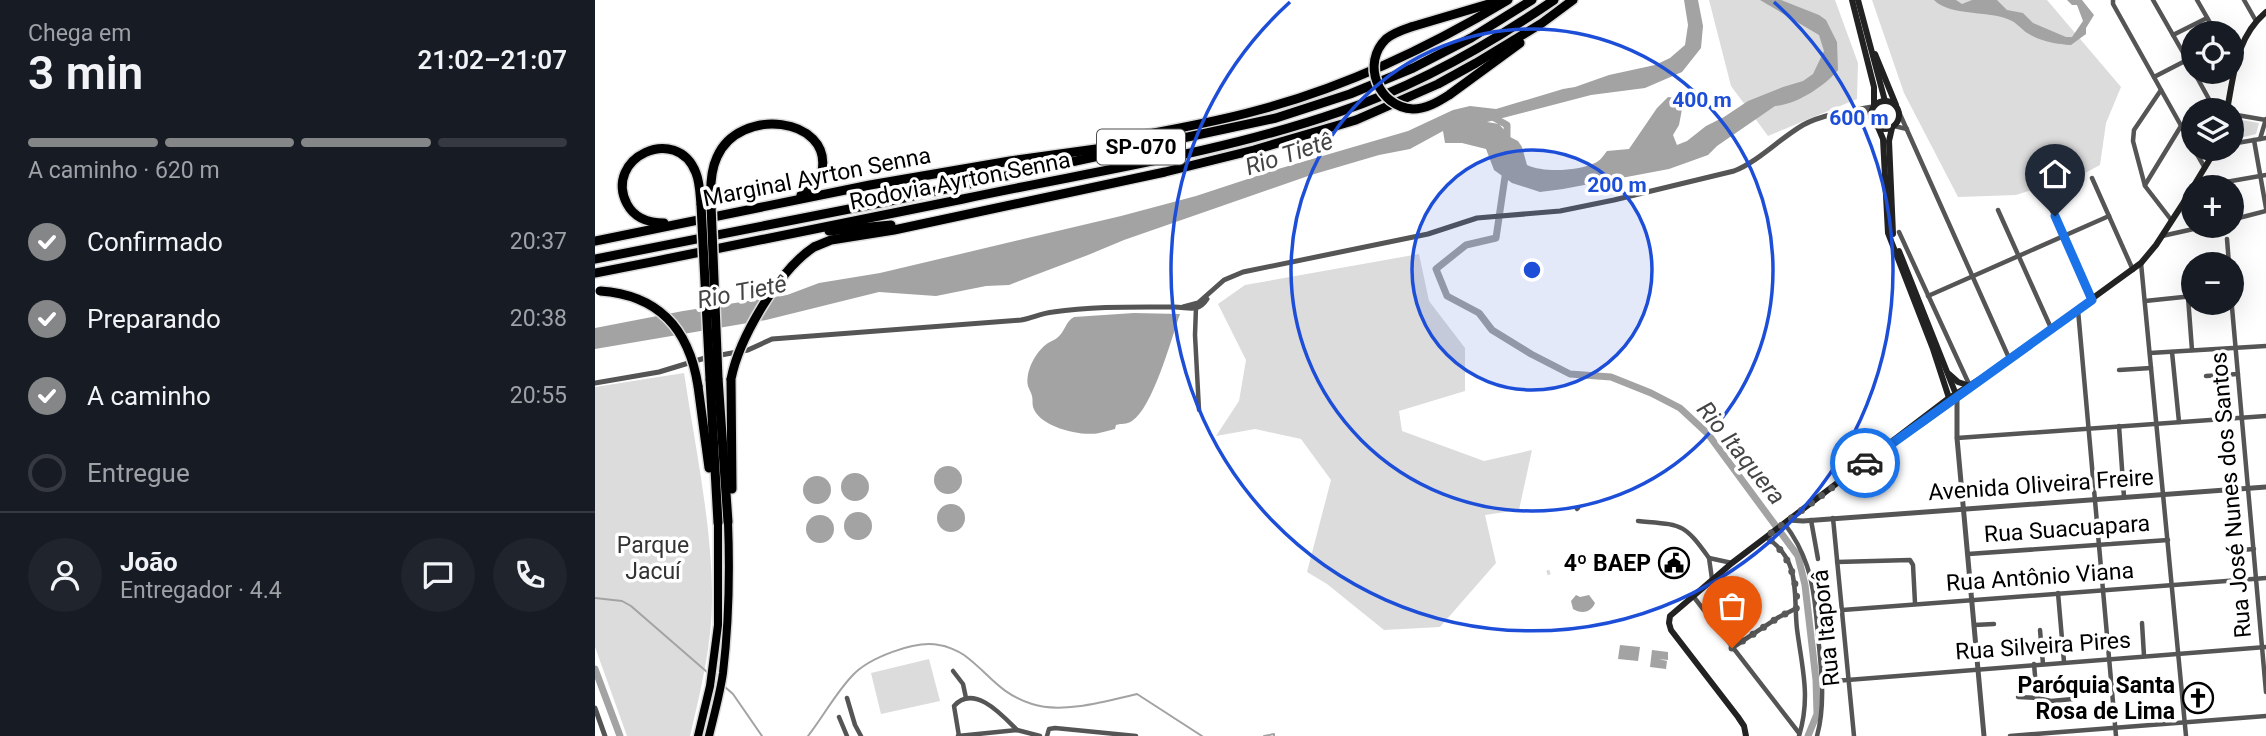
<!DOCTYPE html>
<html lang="pt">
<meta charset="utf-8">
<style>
body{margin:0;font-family:Roboto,sans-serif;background:#20242c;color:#f1f3f6;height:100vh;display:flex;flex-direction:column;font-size:26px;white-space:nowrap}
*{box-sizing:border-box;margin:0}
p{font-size:23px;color:#9ea1a6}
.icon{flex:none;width:38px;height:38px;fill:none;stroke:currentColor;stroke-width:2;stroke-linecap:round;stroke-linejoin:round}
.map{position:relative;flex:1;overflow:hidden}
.details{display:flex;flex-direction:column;background:#171b24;width:595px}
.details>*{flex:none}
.controls{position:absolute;left:1586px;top:21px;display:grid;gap:14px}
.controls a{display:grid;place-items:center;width:63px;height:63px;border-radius:50%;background:#171b24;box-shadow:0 7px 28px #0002;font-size:35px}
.pin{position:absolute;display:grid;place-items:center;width:60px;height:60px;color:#fff;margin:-72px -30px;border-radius:50% 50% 50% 0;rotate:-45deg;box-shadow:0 0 7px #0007}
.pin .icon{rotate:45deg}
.courier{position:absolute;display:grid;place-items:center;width:70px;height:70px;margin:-35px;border:5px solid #1a73e8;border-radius:50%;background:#fff;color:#222;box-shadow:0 2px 9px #0007}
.overview em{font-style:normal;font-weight:600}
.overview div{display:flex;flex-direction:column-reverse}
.overview{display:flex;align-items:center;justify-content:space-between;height:119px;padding:0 28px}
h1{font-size:46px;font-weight:600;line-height:52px}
.bar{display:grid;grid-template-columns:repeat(4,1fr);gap:10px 7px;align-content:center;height:84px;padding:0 28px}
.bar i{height:9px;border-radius:5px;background:#363941}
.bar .current{background:#858687}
.bar p{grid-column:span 4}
.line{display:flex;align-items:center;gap:18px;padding:0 28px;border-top:2px solid #363941}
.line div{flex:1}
.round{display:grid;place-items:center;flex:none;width:74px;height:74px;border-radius:37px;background:#20242c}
ol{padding:0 28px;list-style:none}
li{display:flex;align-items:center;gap:21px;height:77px}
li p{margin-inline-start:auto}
li .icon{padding:7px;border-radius:50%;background:#858687;color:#fff;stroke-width:4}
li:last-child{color:#9ea1a6}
li i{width:38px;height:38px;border:4px solid #363941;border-radius:50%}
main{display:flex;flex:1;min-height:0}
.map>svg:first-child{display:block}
</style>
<main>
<section class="details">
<div class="overview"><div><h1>3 min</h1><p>Chega em</p></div><em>21:02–21:07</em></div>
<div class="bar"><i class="current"></i><i class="current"></i><i class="current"></i><i></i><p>A caminho · 620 m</p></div>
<ol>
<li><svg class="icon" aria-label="check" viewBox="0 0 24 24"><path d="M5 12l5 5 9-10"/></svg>Confirmado<p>20:37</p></li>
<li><svg class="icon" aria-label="check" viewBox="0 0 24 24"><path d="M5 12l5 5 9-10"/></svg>Preparando<p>20:38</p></li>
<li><svg class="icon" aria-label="check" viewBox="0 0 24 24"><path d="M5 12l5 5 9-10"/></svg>A caminho<p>20:55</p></li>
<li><i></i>Entregue</li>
</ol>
<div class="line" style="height:126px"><a class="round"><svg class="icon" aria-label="person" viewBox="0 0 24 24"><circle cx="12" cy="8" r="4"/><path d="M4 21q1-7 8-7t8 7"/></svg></a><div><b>João</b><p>Entregador · 4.4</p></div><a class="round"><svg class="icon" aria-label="chat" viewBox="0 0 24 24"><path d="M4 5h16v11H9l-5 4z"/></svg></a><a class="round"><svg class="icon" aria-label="phone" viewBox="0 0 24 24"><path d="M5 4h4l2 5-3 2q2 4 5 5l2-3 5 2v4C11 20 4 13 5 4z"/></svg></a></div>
</section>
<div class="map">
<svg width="1671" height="736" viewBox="0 0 1671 736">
<rect width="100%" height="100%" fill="#fff"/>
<g fill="#dcdcdc">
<path d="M 1114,0 L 1240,0 L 1263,63 L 1262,99 L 1173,136 L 1136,86 Z"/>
<path d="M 1277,0 L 1452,0 L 1526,87 L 1511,123 L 1505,165 L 1490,173 L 1421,195 L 1363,197 L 1309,93 Z"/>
<path d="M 1636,118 L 1664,123 L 1661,134 L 1636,140 Z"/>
<path d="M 824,254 L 834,301 L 870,348 L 870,391 L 804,411 L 807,431 L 889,461 L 937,450 L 924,510 L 890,515 L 901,563 L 845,627 L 789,630 L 732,584 L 712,572 L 736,480 L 706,439 L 660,429 L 621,436 L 644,401 L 651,360 L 623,304 L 650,285 Z"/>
<path d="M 89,373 C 100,446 116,519 117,592 C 118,641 106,689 95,736 L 32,736 L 0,647 L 0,387 Z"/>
<path d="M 334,659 L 345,701 L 286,714 L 276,673 Z"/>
</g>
<g fill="#a3a3a3">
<path d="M 1089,0 L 1103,0 L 1108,26 L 1106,48 L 1087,72 L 1050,88 L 996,95 L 892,122 L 904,124 L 915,137 L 923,141 L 927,147 L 932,165 C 949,173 983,171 1000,163 C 1005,161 1009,155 1012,151 L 1034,149 L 1062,108 L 1073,97 L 1081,98 L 1088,104 L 1084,125 L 1078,135 L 1082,145 L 1092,141 L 1111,126 L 1129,117 L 1153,101 L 1188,87 L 1208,81 L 1218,74 L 1229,51 L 1224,35 L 1165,0 L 1186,0 L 1224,15 L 1231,20 L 1242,42 L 1243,70 C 1230,86 1201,105 1180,106 L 1122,146 L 1113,155 L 1074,169 L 968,189 L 945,192 L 917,183 L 899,170 L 891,149 L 867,143 L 850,143 L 848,131 L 815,149 L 784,155 L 716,175 L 529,240 L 493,255 L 414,285 L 391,286 L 341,296 L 284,292 L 171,320 L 0,349 L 0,328 L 88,311 L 192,295 L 224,283 L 285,273 L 526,216 L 601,196 L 683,169 L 813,131 L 858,110 L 875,106 L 901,109 L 968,89 L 980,87 L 1014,75 L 1060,65 L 1075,58 L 1090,45 L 1093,25 Z"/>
<path d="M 1339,0 L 1361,0 L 1367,4 L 1377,0 L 1402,0 L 1412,10 L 1428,13 L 1438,23 L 1471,37 L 1477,37 L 1488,21 L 1482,5 L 1477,5 L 1472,0 L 1487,0 L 1499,15 L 1491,28 L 1491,34 L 1476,45 C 1462,44 1447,42 1434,34 C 1428,31 1423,24 1417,21 C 1399,10 1355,17 1339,0 Z"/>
<path d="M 539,313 L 585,314 C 576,340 558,407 537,421 C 531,425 527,423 521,425 L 520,429 C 515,430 510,432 504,433 C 486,437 444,427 438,407 C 437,403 438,399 437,396 C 436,392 434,389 433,386 C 430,371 441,351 453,343 C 456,341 460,340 462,338 C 470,332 470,322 479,317 Z"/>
<circle cx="353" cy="480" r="14"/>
<circle cx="260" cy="487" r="14"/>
<circle cx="222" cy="490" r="14"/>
<circle cx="356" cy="518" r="14"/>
<circle cx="263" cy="526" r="14"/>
<circle cx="225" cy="529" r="14"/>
<path d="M 981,595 L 985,597 L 994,595 L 1000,603 C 996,613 986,614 978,609 L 976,601 Z"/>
<path d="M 1025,645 L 1045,647 L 1043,661 L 1023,659 Z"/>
<path d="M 1057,650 L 1073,652 L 1073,660 L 1064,659 L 1072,661 L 1071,669 L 1055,667 Z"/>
</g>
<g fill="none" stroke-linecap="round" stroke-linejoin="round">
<g stroke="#a3a3a3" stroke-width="2">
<path d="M 0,598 L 27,601 L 36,606 L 112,672"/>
<path d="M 130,687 L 138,694 L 167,736"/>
<path d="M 213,736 C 228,717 240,694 257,676 C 273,658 320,640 344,645 C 352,646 363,651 369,655 C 395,674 403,693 437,704 C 467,714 512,701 542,694 L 607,736"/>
<path d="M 669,736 L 679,734 L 679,736"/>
</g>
<g stroke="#a3a3a3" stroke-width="7">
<path d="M 894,115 L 912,125 L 912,141"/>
<path d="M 911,170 L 901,238 L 871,245 L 841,269 L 852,296 L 884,313 L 897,330 L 936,354 L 975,374 L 1016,377 L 1056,393 L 1085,408 L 1113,434 L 1203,556 L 1210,585 L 1221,680 L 1222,714 L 1213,736"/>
<path d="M 0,669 L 25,736"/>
</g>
<path stroke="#d9d9d9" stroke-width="4.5" stroke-dasharray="4.5 2" stroke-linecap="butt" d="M 952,573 L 955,572"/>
<g stroke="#dbdbdb" stroke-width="11">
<g id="trunk">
<path d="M 103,736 L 115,686 L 123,625 L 123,523"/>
<path d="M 114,736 C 119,715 125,694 128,673 C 134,622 135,573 133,522"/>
</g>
</g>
<g stroke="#dbdbdb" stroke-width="12">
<g id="motorway">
<path d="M 816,27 L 904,1"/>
<path d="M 854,95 L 925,43"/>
<path d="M 519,141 C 565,131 613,124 660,111 C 749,88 835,47 913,0"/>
<path d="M 116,205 C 115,189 115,172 122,157 C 144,106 237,117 227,171 C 225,183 217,190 206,195"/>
<path d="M 69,223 C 54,223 40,219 32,204 C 8,158 82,123 101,173 C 105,183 105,195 106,205"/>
<path d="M 234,231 L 296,225"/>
<path d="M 0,241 L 275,185 L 415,161 L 530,145"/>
<path d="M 219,247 L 236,240 L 299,230 L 570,172 L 659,150 L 761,120 L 843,84 L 881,63 L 947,23 L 978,0"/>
<path d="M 0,259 L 295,201 L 681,118 L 755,94 L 818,68 L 876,38 L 937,0"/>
<path d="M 0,273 C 123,249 246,224 368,199 C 494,172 622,154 744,112 C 822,86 892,46 959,0"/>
<path d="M 123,378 L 133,522"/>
<path d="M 115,379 L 123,523"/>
<path d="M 136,379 L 137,489"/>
<path d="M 103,386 L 114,468"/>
</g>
</g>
<g stroke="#555" stroke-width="4.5">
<path d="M 1518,0 L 1518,4 L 1598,147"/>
<path d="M 1558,0 L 1598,70"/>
<path d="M 1602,0 L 1621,33"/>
<path d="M 1649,0 L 1661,21"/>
<path d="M 1578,35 L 1612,18"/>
<path d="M 1599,72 L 1620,110"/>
<path d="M 1559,77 L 1592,60"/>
<path d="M 1566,90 L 1539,130 L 1538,141 L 1550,186 L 1577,221"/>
<path d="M 1304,112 L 1414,358"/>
<path d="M 1636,114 L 1671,120"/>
<path d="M 1299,126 L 1312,129"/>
<path d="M 1665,139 L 1671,119"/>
<path d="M 1659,140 L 1671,208"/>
<path d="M 1636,144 L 1671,138"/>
<path d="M 1599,149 L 1610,168"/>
<path d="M 1497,178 L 1538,270"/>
<path d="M 1550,185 L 1586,126"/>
<path d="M 1602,187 L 1671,175"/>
<path d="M 1451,197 L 1496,299"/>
<path d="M 1403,210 L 1456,328"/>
<path d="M 1636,220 L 1671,211"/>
<path d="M 1304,232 L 1374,384"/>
<path d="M 1567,236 L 1612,226"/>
<path d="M 1632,239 L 1634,264"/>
<path d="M 1546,263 L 1591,736"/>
<path d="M 1333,296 L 1514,216"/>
<path d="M 1636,296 L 1671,692"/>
<path d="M 1593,297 L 1597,350"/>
<path d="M 1550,301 L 1598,296"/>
<path d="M 601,307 L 600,335 L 604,410"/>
<path d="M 1483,310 L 1521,736"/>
<path d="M 1577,352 L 1584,422"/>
<path d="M 1555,353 L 1671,346"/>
<path d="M 1524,370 L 1556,368"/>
<path d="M 1611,376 L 1643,374"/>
<path d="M 1524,426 L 1529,497"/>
<path d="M 1362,438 L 1671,416"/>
<path d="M 982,509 L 983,508"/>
<path d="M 1238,518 L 1259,736"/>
<path d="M 1216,520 L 1223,559"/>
<path d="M 1043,521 C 1087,525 1088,522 1114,558"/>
<path d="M 1189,523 C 1199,536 1207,551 1212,566 C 1219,587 1221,612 1223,635 C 1226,669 1231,703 1222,736"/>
<path d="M 1171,537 C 1207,561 1198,593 1202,629 C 1207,668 1216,697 1204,736"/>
<path d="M 1633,551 L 1659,549"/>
<path d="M 1373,554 L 1573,540"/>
<path d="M 1242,562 L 1315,560 L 1318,565 L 1320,603"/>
<path d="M 1117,579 L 1114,558 L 1137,563"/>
<path d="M 1463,593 L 1469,662"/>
<path d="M 1098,596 L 1204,733"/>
<path d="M 1221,612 L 1671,578"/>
<path d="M 1547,623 L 1549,656"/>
<path d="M 1379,625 L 1399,624"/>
<path d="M 1445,630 L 1448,664"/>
<path d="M 1137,648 L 1184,617 L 1202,608"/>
<path d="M 1439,664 L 1442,698 L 1456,701 L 1478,699"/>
<path d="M 358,671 L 368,684 L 371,698"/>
<path d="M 1227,682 L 1671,647"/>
<path d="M 1485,691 L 1516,688"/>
<path d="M 1423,697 L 1442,698"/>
<path d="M 252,698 L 260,725 L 266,736"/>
<path d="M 244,717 L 252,736"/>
<path d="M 363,736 L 422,730 L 445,736"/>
<path d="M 364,736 L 359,706 C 379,683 408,716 422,730"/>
<path d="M 452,736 L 454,729 L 460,728 L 541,736"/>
<path d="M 1415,736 L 1671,716"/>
</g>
<g stroke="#555" stroke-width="5">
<path d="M 1266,110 L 1276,113"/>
<path d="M 588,307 L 603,303 L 629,280 L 648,272 L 833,234 L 882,218 L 965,211 L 1019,200 L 1139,171 C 1164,161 1184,139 1208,125 C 1228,114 1255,111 1277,107"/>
<path d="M 0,383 L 64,372 L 110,358 L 153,350 L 177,339 L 426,320 C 437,318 447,313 458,312 C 497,306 539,307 579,307 C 594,307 603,313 612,299"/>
<path d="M 1362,399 L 1362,438 L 1389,736"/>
<path d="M 1193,520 L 1208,521 L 1671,487"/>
<path d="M 0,708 L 10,736"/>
</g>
<g stroke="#222" stroke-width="6">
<path d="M 1257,0 L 1279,87 L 1279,105"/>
<path d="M 1263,0 L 1290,101"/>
<path d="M 1280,54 L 1301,105"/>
<circle cx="1290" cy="115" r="14"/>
<path d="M 1632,110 C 1639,74 1641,37 1671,12"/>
<path d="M 1283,127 L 1288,139 L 1293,233 L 1338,349 L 1355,401"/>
<path d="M 1297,128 L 1294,141 L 1298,234"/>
<path d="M 1598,187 L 1621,149"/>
<path d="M 1304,251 L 1362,397"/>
<path d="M 1395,373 L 1546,263 L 1561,245 L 1598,188"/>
<path d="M 1354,374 L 1363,382 L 1372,385"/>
<path d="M 1325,425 L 1384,382"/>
<path d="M 1151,736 L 1149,726 L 1143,717 L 1076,630 L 1074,623 L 1075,616 L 1137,563 L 1354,398 L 1398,371"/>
</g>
<use href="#trunk" stroke="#000" stroke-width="8"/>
<use href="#motorway" stroke="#000" stroke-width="9"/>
<g stroke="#dbdbdb" stroke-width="12" stroke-linecap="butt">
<g id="motorway-bridge">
<path d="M 816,27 C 807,30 798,33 791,39 C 766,63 783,107 818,109 C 831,109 843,102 854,95"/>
<path d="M 106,205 L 115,379"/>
<path d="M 116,205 L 123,378"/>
<path d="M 5,291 C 64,295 94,329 103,386"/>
<path d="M 136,379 C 144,338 184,270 219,247"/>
</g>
</g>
<use href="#motorway-bridge" stroke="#000" stroke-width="9"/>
</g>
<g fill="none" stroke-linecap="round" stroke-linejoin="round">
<path stroke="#595959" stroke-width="7" stroke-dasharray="0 12.6" d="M 1137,648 L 1184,617 L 1202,608 C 1202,580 1195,553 1171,537 L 1270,463"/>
<path stroke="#1a73e8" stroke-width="9" d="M 1270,463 L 1497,300 L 1460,216"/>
</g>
<circle cx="937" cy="270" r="120" fill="#1d4ed8" fill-opacity=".12"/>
<g fill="none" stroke="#1d4ed8" stroke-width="3.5">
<circle cx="937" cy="270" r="120"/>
<circle cx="937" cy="270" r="241"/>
<path d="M1179 2A361 361 0 1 1 695 2"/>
</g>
<defs>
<g id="civic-ring" transform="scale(1.575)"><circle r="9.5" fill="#fff" stroke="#000" stroke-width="1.5"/><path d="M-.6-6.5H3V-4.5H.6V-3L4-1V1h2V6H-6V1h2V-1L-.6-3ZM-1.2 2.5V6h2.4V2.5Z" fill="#000"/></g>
<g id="church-ring" transform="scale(1.575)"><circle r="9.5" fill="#fff" stroke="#000" stroke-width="1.5"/><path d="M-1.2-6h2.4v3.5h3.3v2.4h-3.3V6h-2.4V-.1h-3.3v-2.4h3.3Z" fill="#000"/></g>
</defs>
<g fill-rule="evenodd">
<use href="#civic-ring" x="1079" y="563"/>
<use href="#church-ring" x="1603" y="698"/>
</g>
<g text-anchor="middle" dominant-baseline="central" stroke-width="7" stroke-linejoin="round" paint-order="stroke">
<rect fill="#fff" stroke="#4c4c4c" stroke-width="2" x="502" y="129.5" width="88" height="35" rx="5"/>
<g font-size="21" font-weight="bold" fill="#000">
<text x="546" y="147">SP-070</text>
</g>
<g font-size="23" fill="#000" stroke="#fff">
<text transform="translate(222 177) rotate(-11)">Marginal Ayrton Senna</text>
<text transform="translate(365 181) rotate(-11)">Rodovia Ayrton Senna</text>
<text transform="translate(1446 485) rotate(-4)">Avenida Oliveira Freire</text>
<text transform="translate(1636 495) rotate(-95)">Rua José Nunes dos Santos</text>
<text transform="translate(1472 529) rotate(-4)">Rua Suacuapara</text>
<text transform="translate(1445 577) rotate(-4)">Rua Antônio Viana</text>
<text transform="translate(1231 628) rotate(-96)">Rua Itaporâ</text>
<text transform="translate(1448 646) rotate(-4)">Rua Silveira Pires</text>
</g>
<g font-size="23" fill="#333" stroke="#fff">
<text x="58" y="545">Parque<tspan x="58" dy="26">Jacuí</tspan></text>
</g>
<g font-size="23" font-weight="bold" fill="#000" stroke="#fff" text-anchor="end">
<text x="1056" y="563">4º BAEP</text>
<text x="1580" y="685">Paróquia Santa<tspan x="1580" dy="26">Rosa de Lima</tspan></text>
</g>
<g font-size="24" font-style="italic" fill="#444" stroke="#fff">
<text transform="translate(694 154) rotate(-18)">Rio Tietê</text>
<text transform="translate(147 292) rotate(-11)">Rio Tietê</text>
<text transform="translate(1146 453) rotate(51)">Rio Itaquera</text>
</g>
</g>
<circle cx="937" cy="270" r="10" fill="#1d4ed8" stroke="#fff" stroke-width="3.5"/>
<g font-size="21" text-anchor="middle" font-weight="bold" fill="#1d4ed8" stroke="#fff" stroke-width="7" stroke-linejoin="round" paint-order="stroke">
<text x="1107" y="107">400 m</text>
<text x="1264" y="125">600 m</text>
<text x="1022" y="192">200 m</text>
</g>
</svg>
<div class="controls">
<a><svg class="icon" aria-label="locate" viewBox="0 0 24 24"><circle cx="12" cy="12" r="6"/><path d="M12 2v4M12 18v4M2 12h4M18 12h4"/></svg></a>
<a><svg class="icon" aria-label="layers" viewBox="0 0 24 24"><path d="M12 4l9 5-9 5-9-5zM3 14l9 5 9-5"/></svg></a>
<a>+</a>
<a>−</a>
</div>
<div class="pin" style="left:1137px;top:648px;background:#ea580c"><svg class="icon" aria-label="bag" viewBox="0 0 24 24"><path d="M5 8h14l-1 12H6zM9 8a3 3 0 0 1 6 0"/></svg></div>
<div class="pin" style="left:1460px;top:216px;background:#1f2937"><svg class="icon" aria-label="home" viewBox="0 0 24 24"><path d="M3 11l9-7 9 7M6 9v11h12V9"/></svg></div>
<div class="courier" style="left:1270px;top:463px"><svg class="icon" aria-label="car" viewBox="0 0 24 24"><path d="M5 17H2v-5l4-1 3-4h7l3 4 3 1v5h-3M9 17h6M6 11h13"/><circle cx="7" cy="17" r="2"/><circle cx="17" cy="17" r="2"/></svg></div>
</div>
</main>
